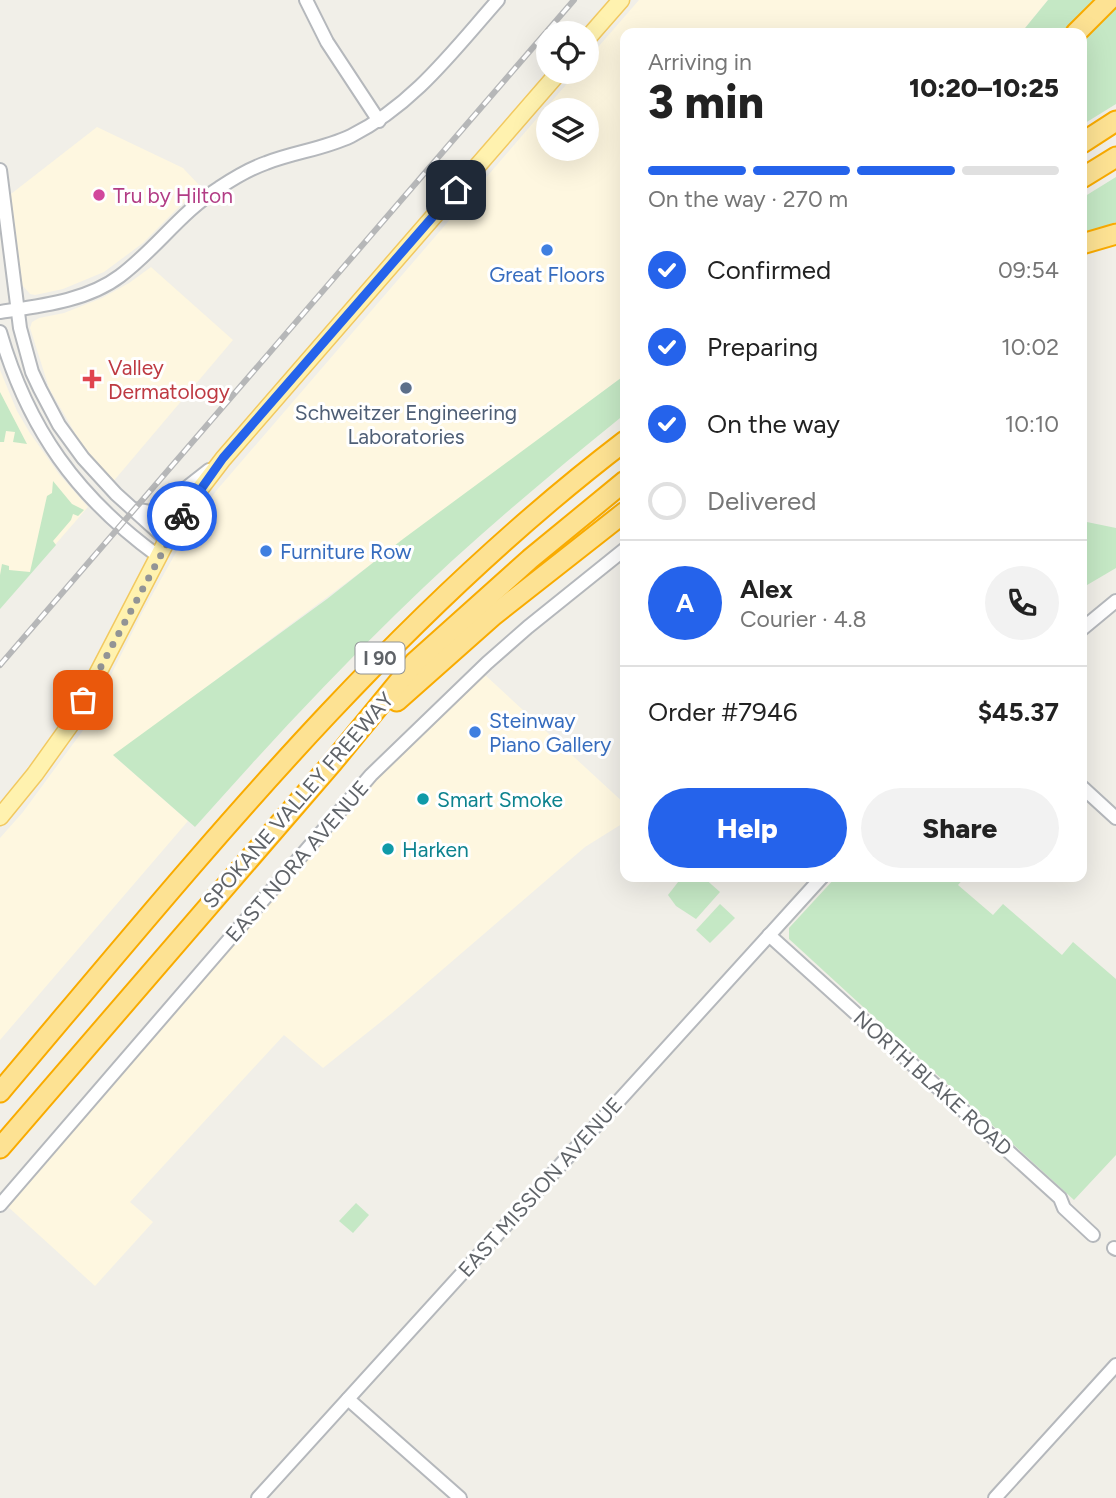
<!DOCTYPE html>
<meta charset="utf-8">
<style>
body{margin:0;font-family:Figtree,sans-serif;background:#f2f2f2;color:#222;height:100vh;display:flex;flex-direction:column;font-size:26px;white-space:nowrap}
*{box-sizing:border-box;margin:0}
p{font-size:23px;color:#767676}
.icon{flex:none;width:38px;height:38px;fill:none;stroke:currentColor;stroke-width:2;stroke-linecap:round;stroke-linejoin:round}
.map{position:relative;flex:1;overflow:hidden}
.details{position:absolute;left:620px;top:28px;width:467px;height:854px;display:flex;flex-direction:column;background:#fff;border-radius:14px;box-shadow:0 7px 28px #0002}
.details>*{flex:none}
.controls{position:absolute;left:536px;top:21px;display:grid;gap:14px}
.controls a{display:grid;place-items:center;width:63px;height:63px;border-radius:50%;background:#fff;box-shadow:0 7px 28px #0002;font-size:35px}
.pin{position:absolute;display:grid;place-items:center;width:60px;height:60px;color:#fff;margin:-30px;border-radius:14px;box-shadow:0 4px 10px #0006}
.courier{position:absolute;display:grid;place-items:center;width:70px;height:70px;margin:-35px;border:5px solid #2563eb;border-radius:50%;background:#fff;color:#222;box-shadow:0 2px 9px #0007}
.head em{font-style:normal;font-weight:800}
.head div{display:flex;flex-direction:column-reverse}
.head{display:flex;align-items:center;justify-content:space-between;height:119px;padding:0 28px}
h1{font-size:46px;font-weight:800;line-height:52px}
.bar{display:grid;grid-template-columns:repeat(4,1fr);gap:10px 7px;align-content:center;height:84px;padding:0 28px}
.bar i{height:9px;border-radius:5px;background:#e0e0e0}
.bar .on{background:#2563eb}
.bar p{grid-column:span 4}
.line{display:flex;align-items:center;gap:18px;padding:0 28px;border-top:2px solid #e0e0e0}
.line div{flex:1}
.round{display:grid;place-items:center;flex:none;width:74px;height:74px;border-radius:37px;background:#f2f2f2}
ol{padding:0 28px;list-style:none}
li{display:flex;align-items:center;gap:21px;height:77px}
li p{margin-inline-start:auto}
li .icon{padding:7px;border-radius:50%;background:#2563eb;color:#fff;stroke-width:4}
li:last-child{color:#767676}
li i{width:38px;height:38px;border:4px solid #e0e0e0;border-radius:50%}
.primary-button{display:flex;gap:14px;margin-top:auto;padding:14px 28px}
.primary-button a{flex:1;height:80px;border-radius:42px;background:#2563eb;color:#fff;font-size:28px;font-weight:800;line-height:80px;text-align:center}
.primary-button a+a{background:#f2f2f2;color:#222}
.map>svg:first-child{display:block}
</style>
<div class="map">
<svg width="1116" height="1498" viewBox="0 0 1116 1498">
<rect width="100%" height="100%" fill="#f1efe8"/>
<g fill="#fef7e0" fill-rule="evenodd">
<path d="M 639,0 L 1048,0 L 1021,33 L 625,33 L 625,375 L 114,756 L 188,821 L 0,1040 L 0,838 L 23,812 L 84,729 L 142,613 L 174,556 L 216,491 L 577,72 L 586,72 L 586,61 ZM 548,110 L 586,110 L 586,149 L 548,149 Z"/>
<path d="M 97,127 L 183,168 L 202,188 L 184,202 L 143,243 L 104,272 L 63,289 L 35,295 L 30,294 L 22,285 L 7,197 Z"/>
<path d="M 151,267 L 233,340 L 112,483 L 83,447 L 49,388 L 30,328 L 32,322 L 39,318 L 64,313 L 102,298 L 129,283 Z"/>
<path d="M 0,370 L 17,411 L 30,433 L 59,474 L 88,507 L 0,608 Z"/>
<path d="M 484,674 L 625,804 L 625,822 L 585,847 L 392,1013 L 323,1068 L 284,1035 L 130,1202 L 153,1222 L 95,1286 L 6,1205 L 66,1140 L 371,785 Z"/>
</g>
<g fill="#c5e8c5">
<path d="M 1048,0 L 1093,0 L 1062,33 L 1021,33 Z"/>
<path d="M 1116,2 L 1116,104 L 1082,125 L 1082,38 Z"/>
<path d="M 1116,177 L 1116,222 L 1082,234 L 1082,198 Z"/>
<path d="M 625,375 L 625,414 C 546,478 468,543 396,614 C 326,682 260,754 195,827 L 113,755 L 327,599 L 403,539 Z"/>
<path d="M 0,392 L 27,444 L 13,442 L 15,432 L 6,431 L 4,442 L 0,442 Z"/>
<path d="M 53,481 L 72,504 L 84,510 L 78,516 L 73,514 L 71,520 L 53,541 L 56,545 L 0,609 L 0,575 L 2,564 L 9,566 L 9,570 L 30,572 L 47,496 L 52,493 Z"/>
<path d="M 1082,521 L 1116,528 L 1116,568 L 1082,588 Z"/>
<path d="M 682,877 L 703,877 L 720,892 L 696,919 L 676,906 L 668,895 Z"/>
<path d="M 836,877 L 965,877 L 958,885 L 993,915 L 1003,904 L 1062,955 L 1073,942 L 1116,979 L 1116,1155 L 1074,1200 L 789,939 L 789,928 Z"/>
<path d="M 720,904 L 735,918 L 710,943 L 696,930 Z"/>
<path d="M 356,1203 L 369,1215 L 353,1233 L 339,1221 Z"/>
</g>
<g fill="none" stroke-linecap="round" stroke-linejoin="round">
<g stroke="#b5b8bc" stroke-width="16">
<g id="minor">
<path d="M 306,0 L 327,42 L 379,121"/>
<path d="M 0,170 L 20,328 L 32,372 L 40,389 L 59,425 L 83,458 L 116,494 L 167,540"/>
<path d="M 0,312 C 40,306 87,301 120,276 C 156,249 181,212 219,188 C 234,178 249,169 266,163 C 294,152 324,149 351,136 C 413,105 453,51 498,0"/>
<path d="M 0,332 C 28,429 77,497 158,556"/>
<path d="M 133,509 L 150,512 L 158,510 L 209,470"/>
<path d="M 1082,629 L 1116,601"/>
<path d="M 1082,787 L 1116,818"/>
<path d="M 769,935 L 1060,1198 L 1064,1208 L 1093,1235"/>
<path d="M 0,1205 L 371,775 L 487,663 L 528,627 L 625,549"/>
<path d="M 1114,1248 L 1116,1249"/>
<path d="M 348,1399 L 460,1498"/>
<path d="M 258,1498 L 822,877"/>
<path d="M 995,1498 L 1116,1365"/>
</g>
</g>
<g stroke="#f2c960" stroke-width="19">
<g id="major">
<path d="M 586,40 L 621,0"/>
<path d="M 0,817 L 35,774 L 73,721 L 167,540 L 190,502 L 223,459 L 559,72"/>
</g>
</g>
<g stroke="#f9ab00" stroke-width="23">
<g id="highway">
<path d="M 1076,33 L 1109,0"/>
<path d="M 1082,143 L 1116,121"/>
<path d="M 1082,178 L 1116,157"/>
<path d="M 1082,244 L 1116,234"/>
<path d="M 397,701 L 494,615 L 625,512"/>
<path d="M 0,1092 C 195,862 384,625 625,441"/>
<path d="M 0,1148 L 333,762 L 415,662 L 530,559 L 625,481"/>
</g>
</g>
<use href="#minor" stroke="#fff" stroke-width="12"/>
<use href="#major" stroke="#fff2af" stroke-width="16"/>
<use href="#highway" stroke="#fde293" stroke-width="19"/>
<g stroke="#b6b7b8" stroke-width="6">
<path id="rail" d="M 0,665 L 574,0"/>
</g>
<use href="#rail" stroke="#fff" stroke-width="3.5" stroke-dasharray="10" stroke-linecap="butt"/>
</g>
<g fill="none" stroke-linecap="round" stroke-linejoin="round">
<path stroke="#929495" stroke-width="7" stroke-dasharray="0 12.6" d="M 83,700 L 182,516"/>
<path stroke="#2563eb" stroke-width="9" d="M 182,516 L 223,458 L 456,190"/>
</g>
<circle fill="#d1479c" stroke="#fff" stroke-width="2.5" cx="99" cy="195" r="7"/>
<g fill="#3f7fe0" stroke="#fff" stroke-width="2.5">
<circle cx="547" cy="250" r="7"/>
<circle cx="266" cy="551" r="7"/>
<circle cx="475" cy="732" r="7"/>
</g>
<path fill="#e0444e" stroke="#fff" stroke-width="2.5" d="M88.5 368.5h7v7h7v7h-7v7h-7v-7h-7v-7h7z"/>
<circle fill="#5c6f8a" stroke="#fff" stroke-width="2.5" cx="406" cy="388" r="7"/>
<g fill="#0f9aa8" stroke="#fff" stroke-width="2.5">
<circle cx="423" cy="799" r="7"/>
<circle cx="388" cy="849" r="7"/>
</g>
<g text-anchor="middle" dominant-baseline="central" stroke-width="6" stroke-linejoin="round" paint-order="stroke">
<rect fill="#fff" stroke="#8f9295" stroke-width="2" x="355.5" y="642.5" width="49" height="31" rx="5"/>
<g font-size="19" font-weight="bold" fill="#5f6368">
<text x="380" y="658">I 90</text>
</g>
<g font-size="21" fill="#b23c85" stroke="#fff" text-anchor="start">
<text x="113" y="195">Tru by Hilton</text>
</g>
<g font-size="21" fill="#366cbe" stroke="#fff" text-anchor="start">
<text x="547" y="274" text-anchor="middle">Great Floors</text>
<text x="280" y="551">Furniture Row</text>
<text x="489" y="720">Steinway<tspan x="489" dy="24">Piano Gallery</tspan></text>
</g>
<g font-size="21" fill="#be3a42" stroke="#fff" text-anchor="start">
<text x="108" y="367">Valley<tspan x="108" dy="24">Dermatology</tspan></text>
</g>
<g font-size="21" fill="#4e5e75" stroke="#fff">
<text x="406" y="412">Schweitzer Engineering<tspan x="406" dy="24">Laboratories</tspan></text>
</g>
<g font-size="21" fill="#0d838f" stroke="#fff" text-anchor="start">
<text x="437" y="799">Smart Smoke</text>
<text x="402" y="849">Harken</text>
</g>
<g font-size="21" fill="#5f6368" stroke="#fff">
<text transform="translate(298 800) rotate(-49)">SPOKANE VALLEY FREEWAY</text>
<text transform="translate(297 861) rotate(-49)">EAST NORA AVENUE</text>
<text transform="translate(933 1083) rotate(42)">NORTH BLAKE ROAD</text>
<text transform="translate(540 1187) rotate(-48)">EAST MISSION AVENUE</text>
</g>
</g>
</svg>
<div class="controls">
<a><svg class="icon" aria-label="locate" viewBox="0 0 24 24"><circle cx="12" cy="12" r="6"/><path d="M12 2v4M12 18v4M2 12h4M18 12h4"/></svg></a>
<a><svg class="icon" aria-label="layers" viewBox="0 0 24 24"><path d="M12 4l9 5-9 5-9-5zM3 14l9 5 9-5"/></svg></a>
</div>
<div class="pin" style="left:83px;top:700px;background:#ea580c"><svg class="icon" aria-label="bag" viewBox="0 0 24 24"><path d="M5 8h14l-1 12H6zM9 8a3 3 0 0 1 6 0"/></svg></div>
<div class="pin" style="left:456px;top:190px;background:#1f2937"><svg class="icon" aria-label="home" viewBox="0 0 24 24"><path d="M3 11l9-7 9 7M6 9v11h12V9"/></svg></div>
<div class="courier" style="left:182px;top:516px"><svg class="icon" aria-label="bike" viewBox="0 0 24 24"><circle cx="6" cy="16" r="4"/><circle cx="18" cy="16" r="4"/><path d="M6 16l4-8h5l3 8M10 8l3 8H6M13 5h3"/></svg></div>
<section class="details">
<div class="head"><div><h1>3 min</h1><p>Arriving in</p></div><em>10:20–10:25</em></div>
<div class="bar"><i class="on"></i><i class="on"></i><i class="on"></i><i></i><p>On the way · 270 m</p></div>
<ol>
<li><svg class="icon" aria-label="check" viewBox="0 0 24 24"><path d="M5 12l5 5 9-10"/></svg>Confirmed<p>09:54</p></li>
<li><svg class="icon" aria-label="check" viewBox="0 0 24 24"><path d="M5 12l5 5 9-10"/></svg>Preparing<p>10:02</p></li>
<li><svg class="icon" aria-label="check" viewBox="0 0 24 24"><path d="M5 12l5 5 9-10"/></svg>On the way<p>10:10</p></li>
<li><i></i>Delivered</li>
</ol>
<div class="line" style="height:126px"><b class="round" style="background:#2563eb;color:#fff">A</b><div><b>Alex</b><p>Courier · 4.8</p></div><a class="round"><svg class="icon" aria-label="phone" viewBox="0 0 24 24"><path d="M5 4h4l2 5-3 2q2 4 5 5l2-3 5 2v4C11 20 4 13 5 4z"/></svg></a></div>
<div class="line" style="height:91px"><div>Order #7946</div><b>$45.37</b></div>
<div class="primary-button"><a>Help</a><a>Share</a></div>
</section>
</div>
